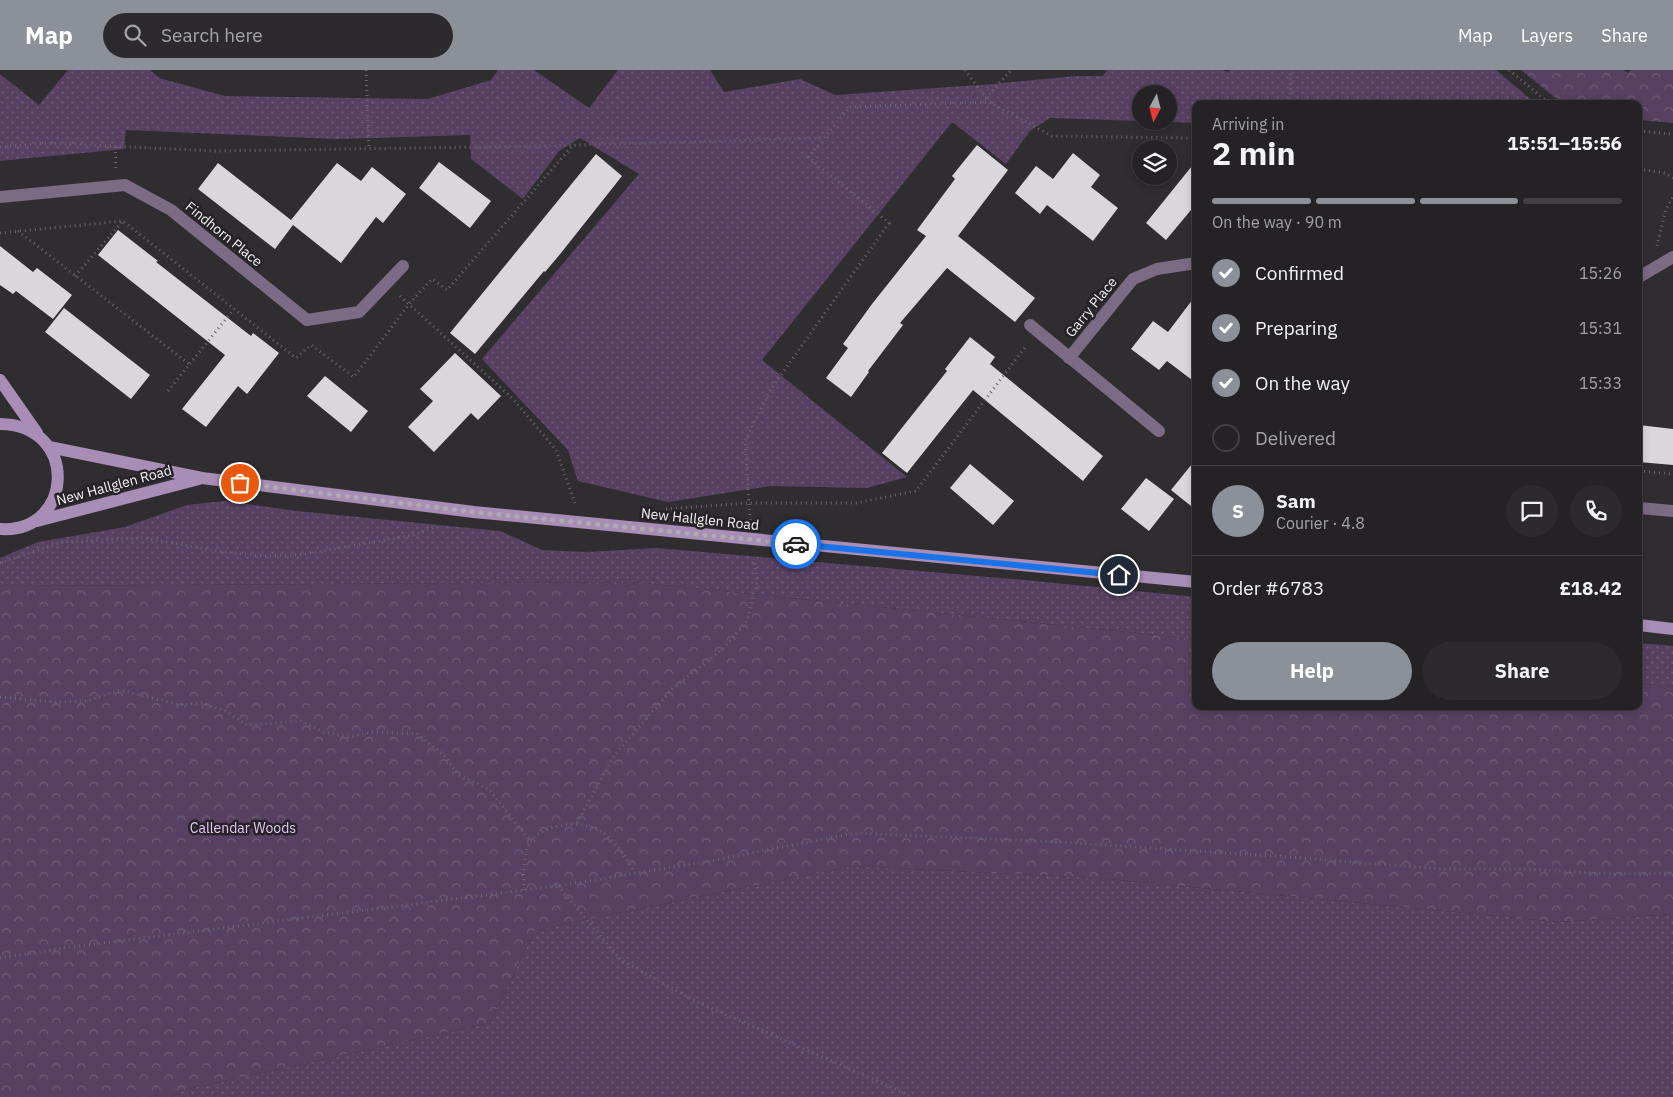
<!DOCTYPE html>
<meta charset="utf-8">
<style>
body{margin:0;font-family:"IBM Plex Sans",sans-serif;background:#2c2a2d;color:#f1f3f6;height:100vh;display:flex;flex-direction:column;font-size:19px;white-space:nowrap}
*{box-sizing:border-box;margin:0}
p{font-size:16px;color:#a3a4a7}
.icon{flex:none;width:28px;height:28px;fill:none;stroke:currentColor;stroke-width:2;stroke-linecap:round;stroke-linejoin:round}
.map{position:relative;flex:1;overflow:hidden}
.panel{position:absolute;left:1192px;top:30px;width:450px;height:610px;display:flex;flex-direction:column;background:#242225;border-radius:10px;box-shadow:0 2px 8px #0003,0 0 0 1px #413f42}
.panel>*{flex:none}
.needle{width:32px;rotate:187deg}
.tools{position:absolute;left:1132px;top:15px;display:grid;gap:10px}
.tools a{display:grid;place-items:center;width:45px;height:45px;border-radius:50%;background:#242225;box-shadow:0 2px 8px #0003,0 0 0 1px #413f42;font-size:25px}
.pin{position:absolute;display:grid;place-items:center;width:42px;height:42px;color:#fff;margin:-21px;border:2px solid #fff;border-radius:50%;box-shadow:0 1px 5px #0007}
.courier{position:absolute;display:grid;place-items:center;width:50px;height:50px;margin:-25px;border:4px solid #1a73e8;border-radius:50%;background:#fff;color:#222;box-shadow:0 1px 6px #0007}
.summary em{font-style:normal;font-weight:800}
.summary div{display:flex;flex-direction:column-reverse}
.summary{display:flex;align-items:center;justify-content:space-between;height:85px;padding:0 20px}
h1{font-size:32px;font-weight:800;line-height:38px}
.bar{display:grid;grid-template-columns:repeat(4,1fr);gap:8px 5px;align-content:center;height:60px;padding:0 20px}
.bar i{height:6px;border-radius:4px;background:#413f42}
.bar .on{background:#8c9099}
.bar p{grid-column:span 4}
.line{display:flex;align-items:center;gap:12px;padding:0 20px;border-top:1px solid #413f42}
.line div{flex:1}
.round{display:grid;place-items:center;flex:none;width:52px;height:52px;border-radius:26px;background:#2c2a2d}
ol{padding:0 20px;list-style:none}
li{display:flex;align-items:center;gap:15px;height:55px}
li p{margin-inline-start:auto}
li .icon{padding:5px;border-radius:50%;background:#8c9099;color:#fff;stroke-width:4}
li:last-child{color:#a3a4a7}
li i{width:28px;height:28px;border:2px solid #413f42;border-radius:50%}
.button{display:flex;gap:10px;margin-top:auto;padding:10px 20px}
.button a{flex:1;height:58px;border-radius:30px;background:#8c9099;color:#fff;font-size:20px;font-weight:800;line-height:58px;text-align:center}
.button a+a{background:#2c2a2d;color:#f1f3f6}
header{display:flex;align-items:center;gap:30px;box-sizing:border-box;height:70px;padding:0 25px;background:#8c9099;color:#fff}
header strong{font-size:24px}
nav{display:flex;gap:28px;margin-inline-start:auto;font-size:18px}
.search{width:350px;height:45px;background:#2c2a2d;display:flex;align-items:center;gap:12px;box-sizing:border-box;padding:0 18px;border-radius:28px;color:#a3a4a7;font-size:19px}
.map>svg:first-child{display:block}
</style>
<header>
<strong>Map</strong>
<div class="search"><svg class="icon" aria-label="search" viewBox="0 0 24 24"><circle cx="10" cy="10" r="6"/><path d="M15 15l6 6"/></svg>Search here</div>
<nav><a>Map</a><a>Layers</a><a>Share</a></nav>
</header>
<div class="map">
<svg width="1673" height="1027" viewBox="0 0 1673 1027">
<defs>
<pattern id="grass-dots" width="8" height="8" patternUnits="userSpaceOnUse" patternTransform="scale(1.25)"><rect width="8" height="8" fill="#574062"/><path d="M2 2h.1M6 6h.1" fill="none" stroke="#705c79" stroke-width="1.8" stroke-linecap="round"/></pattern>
<pattern id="forest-crowns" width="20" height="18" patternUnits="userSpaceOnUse" patternTransform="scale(1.25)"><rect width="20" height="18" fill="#574062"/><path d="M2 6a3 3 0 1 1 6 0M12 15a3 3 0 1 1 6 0" fill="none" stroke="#705c79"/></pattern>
</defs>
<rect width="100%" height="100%" fill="#302d31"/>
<g fill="url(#grass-dots)">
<path d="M 68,0 L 150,0 L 159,8 L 225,26 L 428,29 L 491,10 L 498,0 L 534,0 L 589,38 L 618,0 L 710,0 L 724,22 L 800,9 L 835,25 L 993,14 L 1076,6 L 1103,6 L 1107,0 L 1222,0 L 1228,2 L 1230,0 L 1496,0 L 1536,34 L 1196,34 L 1196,53 L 1149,51 L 1169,51 L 1169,24 L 1141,24 L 1141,51 L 1050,48 L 1030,61 L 1006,94 L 952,52 L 762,290 L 907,407 L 867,418 L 770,416 L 668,432 L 578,411 L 568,380 L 482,289 L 639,104 L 580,68 L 559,81 L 523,129 L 471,89 L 470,65 L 338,69 L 126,60 L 124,79 L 0,91 L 0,4 L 39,35 Z"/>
<path d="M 225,431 L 297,441 L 500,461 L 542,480 L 587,482 L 656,478 L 1025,510 L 1196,527 L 1196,569 L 633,512 L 0,516 L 0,488 L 38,472 L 125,457 L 187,435 Z"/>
<path d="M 1639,573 L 1673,576 L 1673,617 L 1639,613 Z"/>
<path d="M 852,796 L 1097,808 L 1559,852 L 1673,844 L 1673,1027 L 171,1027 L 179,1021 L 490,953 L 535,860 Z"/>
</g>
<g fill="url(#forest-crowns)">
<path d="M 1521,0 L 1624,0 L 1628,3 L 1631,0 L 1673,0 L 1673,53 L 1639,50 L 1639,34 L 1563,34 Z"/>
<path d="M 633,512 L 1196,569 L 1196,636 L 1639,636 L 1639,613 L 1673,617 L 1673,844 L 1559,852 L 1097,808 L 852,796 L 535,860 L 490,953 L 179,1021 L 171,1027 L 0,1027 L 0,516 Z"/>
</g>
<g fill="#dad6dc">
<path d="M 977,75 L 1008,100 L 958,166 L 1035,228 L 1015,252 L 947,198 L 900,253 L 903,255 L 868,301 L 869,302 L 851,327 L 826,308 L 848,278 L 843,274 L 872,234 L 926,166 L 917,160 L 955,109 L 952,106 Z"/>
<path d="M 1073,83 L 1100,105 L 1091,117 L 1118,138 L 1093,171 L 1047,135 L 1040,144 L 1015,123 L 1036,96 L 1053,109 Z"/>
<path d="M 596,84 L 622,106 L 561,183 L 545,202 L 544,201 L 475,284 L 450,263 Z"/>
<path d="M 1196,91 L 1196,134 L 1166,170 L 1146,153 Z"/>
<path d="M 439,92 L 491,131 L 470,158 L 419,118 Z"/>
<path d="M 218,93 L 291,150 L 337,93 L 361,111 L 372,97 L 406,124 L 383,153 L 376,147 L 341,193 L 293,155 L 275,179 L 198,119 Z"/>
<path d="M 118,160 L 158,191 L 156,192 L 251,266 L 253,263 L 279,283 L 247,324 L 238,316 L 206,357 L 182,339 L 225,285 L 98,185 Z"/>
<path d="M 0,176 L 33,202 L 37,198 L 72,225 L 53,249 L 16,221 L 13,224 L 0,215 Z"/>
<path d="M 1196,225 L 1196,313 L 1167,291 L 1159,300 L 1131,279 L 1153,251 L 1168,262 Z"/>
<path d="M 64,238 L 150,305 L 131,329 L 45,262 Z"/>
<path d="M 970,267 L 995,287 L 990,294 L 1103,386 L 1083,411 L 973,320 L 907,403 L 882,383 L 947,301 L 945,299 Z"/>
<path d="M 455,283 L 501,326 L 478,350 L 471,343 L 434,382 L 408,357 L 433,331 L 420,319 Z"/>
<path d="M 325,306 L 368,341 L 351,362 L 307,326 Z"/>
<path d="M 1639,355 L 1673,359 L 1673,395 L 1639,392 Z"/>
<path d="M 1196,389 L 1196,440 L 1171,420 Z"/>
<path d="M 970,394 L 1014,431 L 993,455 L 950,418 Z"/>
<path d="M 1146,408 L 1174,429 L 1149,461 L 1121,439 Z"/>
</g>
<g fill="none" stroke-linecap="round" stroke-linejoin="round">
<g stroke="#6b686c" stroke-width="3" stroke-dasharray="1 4" stroke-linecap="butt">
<path d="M 366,0 L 369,78"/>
<path d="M 965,0 L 989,32"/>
<path d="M 1509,0 L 1550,34"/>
<path d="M 986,28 L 1011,0"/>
<path d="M 1288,34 L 1290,30 L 1291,0"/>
<path d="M 1639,61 L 1673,64"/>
<path d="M 0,77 L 47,73 L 214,81 L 548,76 L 824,68 L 850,37 L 989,32 L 1052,66 L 1186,68 L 1196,70"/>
<path d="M 115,77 L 116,98"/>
<path d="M 1639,99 L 1665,103 L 1673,108"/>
<path d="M 18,161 L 189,294"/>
<path d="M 0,163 L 123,151 L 296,288 L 311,275 L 354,307 L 409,234 L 432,209 L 447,220 L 574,74"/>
<path d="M 1657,176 L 1666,139 L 1673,127"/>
<path d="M 75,206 L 122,152"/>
<path d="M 400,226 L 513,329 L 556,380 L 575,433"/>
<path d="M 168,321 L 234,239"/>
<path d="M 1639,401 L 1673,404"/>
<path d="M 666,439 L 749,433 L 856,433 L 916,421 L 1026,276"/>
<path d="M 750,450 L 745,371 L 771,319 L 889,153 L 808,87 L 824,69"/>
<path d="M 0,493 L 62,472 L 145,468 L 211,480 L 261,486 L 298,485 L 414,465 L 434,457"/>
<path d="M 0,627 L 55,632 L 87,631 L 120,620 L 180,635 L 201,633 L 225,641 L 247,655 L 301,651 L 323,662 L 349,667 L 373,662 L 417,664 L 444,685 L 458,705 L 489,719 L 530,771"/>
<path d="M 577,753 L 614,686 L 672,619 L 725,577 L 747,551 L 757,512 L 754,489"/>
<path d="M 558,816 L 621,890 L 693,930 L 913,1027"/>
<path d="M 524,820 C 524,807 522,782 531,771 C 545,752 587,749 605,764 C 618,775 626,788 635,803"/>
<path d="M 0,888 L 63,878 L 558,816 L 710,791 L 855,763 L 1059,772 L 1302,788 L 1441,799 L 1523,799 L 1609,804 L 1673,803"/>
</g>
<g stroke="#7c6b84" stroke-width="12">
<path d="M 0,127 L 125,115 L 171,140 L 307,250 L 359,242 L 403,196"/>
<path d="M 1639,207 L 1673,187"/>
<path d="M 1030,255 L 1159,361"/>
<path d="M 1069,288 L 1133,209 L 1157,199 L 1196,193"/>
<path d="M 1639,438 L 1673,441"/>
</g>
<g stroke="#a88db6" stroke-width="12">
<path d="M 0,310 L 37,363"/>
<path d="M 0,354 C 80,355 74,464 0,459"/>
<path d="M 49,377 L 202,408 L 474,442 L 1196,512"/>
<path d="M 37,451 L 199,409"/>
<path d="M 1639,555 L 1673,559"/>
</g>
</g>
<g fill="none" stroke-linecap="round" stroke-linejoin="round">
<path stroke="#afacb0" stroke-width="5" stroke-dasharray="0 9" d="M 240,413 L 474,442 L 796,474"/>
<path stroke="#1a73e8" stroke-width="6" d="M 796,474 L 1119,505"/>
</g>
<g text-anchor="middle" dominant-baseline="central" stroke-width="5" stroke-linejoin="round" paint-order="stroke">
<g font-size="14" fill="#f3f1f4" stroke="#262328">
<text transform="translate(224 164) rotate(39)">Findhorn Place</text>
<text transform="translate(1091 237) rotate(-51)">Garry Place</text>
<text transform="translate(114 415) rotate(-15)">New Hallglen Road</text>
<text transform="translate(700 449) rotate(6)">New Hallglen Road</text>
</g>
<g font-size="14" fill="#e5c4f5" stroke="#262328">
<text x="243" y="758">Callendar Woods</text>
</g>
</g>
</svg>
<div class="tools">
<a><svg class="needle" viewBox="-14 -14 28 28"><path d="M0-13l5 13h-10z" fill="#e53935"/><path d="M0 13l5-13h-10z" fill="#a3a4a7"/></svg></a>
<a><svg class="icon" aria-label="layers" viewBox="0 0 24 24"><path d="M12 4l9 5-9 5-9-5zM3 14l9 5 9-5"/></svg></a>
</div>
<div class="pin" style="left:240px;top:413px;background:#ea580c"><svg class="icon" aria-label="bag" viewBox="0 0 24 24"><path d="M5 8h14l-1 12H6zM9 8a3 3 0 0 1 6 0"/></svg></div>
<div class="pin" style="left:1119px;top:505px;background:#1f2937"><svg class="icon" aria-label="home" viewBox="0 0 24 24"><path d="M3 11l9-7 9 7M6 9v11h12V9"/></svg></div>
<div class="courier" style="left:796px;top:474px"><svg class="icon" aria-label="car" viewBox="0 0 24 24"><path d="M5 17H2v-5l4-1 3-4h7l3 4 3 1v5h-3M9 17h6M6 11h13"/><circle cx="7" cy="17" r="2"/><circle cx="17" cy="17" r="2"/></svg></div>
<section class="panel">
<div class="summary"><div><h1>2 min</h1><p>Arriving in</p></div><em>15:51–15:56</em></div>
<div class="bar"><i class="on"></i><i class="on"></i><i class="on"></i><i></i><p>On the way · 90 m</p></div>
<ol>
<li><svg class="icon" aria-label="check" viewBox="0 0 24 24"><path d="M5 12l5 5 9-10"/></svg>Confirmed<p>15:26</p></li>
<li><svg class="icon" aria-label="check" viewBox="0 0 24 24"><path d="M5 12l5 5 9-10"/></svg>Preparing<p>15:31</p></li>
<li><svg class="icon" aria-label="check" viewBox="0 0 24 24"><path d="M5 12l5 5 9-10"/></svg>On the way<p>15:33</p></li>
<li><i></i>Delivered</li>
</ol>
<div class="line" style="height:90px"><b class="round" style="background:#8c9099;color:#fff">S</b><div><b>Sam</b><p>Courier · 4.8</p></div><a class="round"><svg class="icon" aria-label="chat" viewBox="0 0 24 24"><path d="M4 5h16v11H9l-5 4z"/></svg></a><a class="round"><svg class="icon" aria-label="phone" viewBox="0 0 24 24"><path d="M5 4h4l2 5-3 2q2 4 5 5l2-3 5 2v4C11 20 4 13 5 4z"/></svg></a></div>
<div class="line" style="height:65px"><div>Order #6783</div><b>£18.42</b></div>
<div class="button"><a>Help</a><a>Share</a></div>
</section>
</div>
